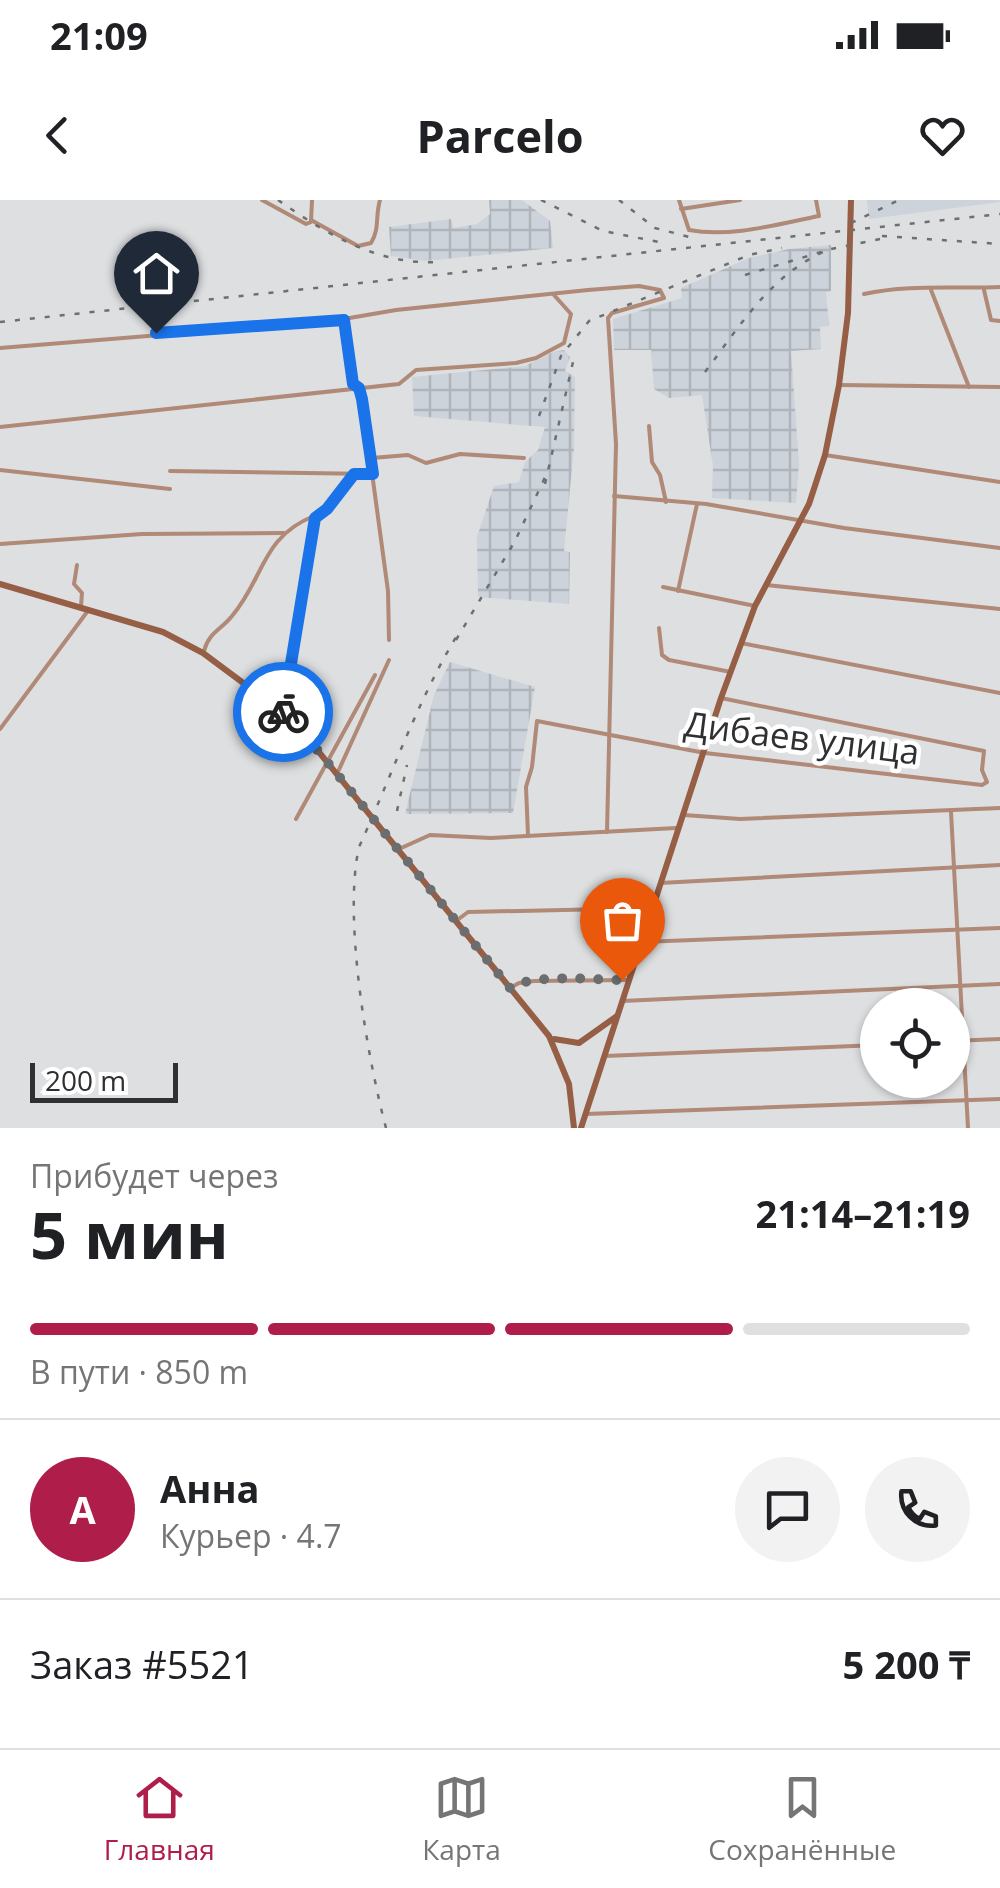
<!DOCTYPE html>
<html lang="ru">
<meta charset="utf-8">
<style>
body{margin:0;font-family:"Open Sans",sans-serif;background:#f2f2f2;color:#202124;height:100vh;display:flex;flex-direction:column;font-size:38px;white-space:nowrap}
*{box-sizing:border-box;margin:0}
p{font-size:32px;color:#757577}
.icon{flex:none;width:55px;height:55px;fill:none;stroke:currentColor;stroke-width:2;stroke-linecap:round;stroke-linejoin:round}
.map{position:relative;height:928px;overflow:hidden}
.drawer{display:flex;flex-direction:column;background:#fff;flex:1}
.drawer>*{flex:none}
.buttons{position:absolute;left:860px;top:788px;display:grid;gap:20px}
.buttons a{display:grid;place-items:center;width:110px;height:110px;border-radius:50%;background:#fff;box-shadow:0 2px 8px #0004;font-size:50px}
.scale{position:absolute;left:30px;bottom:25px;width:148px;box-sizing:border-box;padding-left:10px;border:5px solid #2f3031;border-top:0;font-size:28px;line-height:35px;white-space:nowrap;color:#2f3031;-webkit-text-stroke:8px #fff;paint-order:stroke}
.pin{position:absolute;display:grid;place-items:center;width:85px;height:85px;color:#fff;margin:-102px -42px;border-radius:50% 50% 50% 0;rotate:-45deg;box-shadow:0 0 10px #0007}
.pin .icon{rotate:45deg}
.courier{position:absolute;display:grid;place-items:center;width:100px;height:100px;margin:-50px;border:8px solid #1a73e8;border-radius:50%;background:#fff;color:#222;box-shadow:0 2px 12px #0007}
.head em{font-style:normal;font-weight:700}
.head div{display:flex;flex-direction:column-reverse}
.head{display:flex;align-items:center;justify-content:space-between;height:170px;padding:0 30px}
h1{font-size:65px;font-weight:700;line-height:75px}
.bar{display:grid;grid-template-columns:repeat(4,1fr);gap:15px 10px;align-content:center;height:120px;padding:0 30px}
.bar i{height:12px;border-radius:8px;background:#e0e0e0}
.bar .active{background:#af1d4a}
.bar p{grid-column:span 4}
.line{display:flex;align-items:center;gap:25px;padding:0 30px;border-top:2px solid #e0e0e0}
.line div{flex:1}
.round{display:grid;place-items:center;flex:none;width:105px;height:105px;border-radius:52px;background:#f2f2f2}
.status{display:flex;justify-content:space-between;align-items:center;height:70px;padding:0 50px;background:#fff;direction:ltr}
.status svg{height:28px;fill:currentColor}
header{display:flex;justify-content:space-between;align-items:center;height:130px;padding:0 30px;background:#fff;font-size:45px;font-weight:700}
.tab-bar{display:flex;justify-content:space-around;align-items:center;height:140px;border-top:2px solid #e0e0e0;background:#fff;font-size:28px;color:#757577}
.tab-bar a{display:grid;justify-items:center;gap:5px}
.tab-bar .active{color:#af1d4a}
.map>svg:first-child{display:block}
</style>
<div class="status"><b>21:09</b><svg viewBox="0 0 49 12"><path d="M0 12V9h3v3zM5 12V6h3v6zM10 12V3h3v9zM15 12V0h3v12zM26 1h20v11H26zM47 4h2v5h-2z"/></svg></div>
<header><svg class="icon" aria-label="back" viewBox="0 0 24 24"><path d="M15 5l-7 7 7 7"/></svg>Parcelo<svg class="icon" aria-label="heart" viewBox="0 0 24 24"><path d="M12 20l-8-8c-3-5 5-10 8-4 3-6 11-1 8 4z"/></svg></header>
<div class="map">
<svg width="1000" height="928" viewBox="0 0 1000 928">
<defs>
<pattern id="industrial-grid" width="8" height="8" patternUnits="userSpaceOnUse" patternTransform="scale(2.5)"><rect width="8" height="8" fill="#cdd3db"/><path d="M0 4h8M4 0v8" fill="none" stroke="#b0b5bc"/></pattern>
</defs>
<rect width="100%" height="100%" fill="#dddfe1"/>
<path fill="#cdd3db" d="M 867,0 L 1000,0 L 1000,2 L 869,19 Z"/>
<g fill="url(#industrial-grid)">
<path d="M 489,0 L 522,0 L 550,21 L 553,48 L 426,61 L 391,56 L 389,27 L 451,19 L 453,28 L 477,24 L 490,14 Z"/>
<path d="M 831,45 L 831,91 L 826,92 L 829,126 L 820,127 L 821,149 L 791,151 L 799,263 L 796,303 L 712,298 L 713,266 L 702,195 L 669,198 L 654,189 L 651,150 L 614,150 L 613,119 L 682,98 L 681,88 L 749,58 L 789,49 Z"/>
<path d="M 564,150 L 570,157 L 565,171 L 575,177 L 574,247 L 564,351 L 570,352 L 569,404 L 478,397 L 477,337 L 494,286 L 519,282 L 525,262 L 538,250 L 545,227 L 414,216 L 412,177 L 525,166 L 553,152 Z"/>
<path d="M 450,462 L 535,487 L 513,613 L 405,614 L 434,495 Z"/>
</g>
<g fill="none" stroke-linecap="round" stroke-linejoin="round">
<g stroke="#b08977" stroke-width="4">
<path d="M 262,0 L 306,24 L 311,22 L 312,0"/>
<path d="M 679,0 L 689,30 C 730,38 778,24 819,16 L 816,0"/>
<path d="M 681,9 L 740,0"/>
<path d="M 311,20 L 358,46 L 371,43 C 380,28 375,17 380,0"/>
<path d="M 931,90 L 969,187"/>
<path d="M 984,90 L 991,120 L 1000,121"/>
<path d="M 864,94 C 908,84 955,89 1000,87"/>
<path d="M 344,120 L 353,184 L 359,188 L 362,199 L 388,391 L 389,440"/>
<path d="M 0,148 L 332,121 L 396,110 L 588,90 L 639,86 L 660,90 L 664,98 L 612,113 L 608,118 L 616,244 L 607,632"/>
<path d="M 839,185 L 1000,187"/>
<path d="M 649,226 L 652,262 L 660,275 L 666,302"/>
<path d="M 0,227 L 399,184 L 416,170 L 516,163 L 536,158 L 564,143 L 571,114 L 554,95"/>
<path d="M 825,255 L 1000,282"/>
<path d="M 372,258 L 408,255 L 426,263 L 460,254 L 524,258"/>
<path d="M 0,270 L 170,289"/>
<path d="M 170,271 L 373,274"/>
<path d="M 614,296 L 706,304 L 844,328 L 1000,348"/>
<path d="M 0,344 L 142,334 L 284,333"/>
<path d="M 77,365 L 74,384 L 82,393 L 81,406"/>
<path d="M 766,385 L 1000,409"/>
<path d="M 663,387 L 755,406"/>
<path d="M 678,391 L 697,304"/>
<path d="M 659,428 L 662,455 L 669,460 L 731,472"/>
<path d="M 741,443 L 1000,493"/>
<path d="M 204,451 C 209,432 221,430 232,416 C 264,379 261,337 314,316"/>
<path d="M 283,516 L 315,318 L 327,309 L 354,274"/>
<path d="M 0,529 L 87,412"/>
<path d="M 337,574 L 389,460"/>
<path d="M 951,612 L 968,928"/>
<path d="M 684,615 L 740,619 L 1000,608"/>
<path d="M 296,619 L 375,475"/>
<path d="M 528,635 L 526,587 L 532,567 L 537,521 L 705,553 L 982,585 L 987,582 L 982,570 L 984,551 L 721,498"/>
<path d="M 399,649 L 430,635 L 491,638 L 676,628"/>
<path d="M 660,683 L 1000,665"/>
<path d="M 456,721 L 468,712 L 653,708"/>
<path d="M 641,742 L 1000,728"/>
<path d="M 510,788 L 519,783 L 534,781 L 628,780"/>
<path d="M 622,801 L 1000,784"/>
<path d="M 952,841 L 1000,839"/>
<path d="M 605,856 L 878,845"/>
<path d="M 586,914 L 1000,899"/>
</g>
<g stroke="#965e45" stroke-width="6">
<path d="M 0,384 L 163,432 L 203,453 L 250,488 L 314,546 L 549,836 L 569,884 L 574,928"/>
<path d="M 554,839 L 579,843 L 617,816"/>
<path d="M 581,928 L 721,498 L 755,406 L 809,304 L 825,255 L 839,185 L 848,113 L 851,0"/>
</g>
<g stroke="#6d6f70" stroke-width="2.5" stroke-dasharray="5 10" stroke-linecap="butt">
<path d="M 278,0 C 328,35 379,66 442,62"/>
<path d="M 541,0 L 603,31 L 659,42"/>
<path d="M 619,0 L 655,28 L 697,39"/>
<path d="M 851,23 L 899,0"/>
<path d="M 882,36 L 1000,44"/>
<path d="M 745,75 L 831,49 L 880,39"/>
<path d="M 0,122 L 1000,14"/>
<path d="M 705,172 C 740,126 769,77 823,52"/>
<path d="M 539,216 L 561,156 L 589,121 L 749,55 L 782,48"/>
<path d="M 545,284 L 573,162"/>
<path d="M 456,440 L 515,341 L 547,273"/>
<path d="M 397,611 L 407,565"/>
<path d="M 386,928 C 367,856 343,718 359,647 C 392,575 419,496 461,429"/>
</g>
</g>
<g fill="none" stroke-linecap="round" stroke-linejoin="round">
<path stroke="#6c6d6f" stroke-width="10" stroke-dasharray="0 18" d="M 283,512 L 282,519 L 314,546 L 337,574 L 510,788 C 533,773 594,780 622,780"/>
<path stroke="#1a73e8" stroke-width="12" d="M 156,133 L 344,120 L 353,184 L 359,188 L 362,199 L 373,274 L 354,274 L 327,309 L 315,318 L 283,512"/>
</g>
<g text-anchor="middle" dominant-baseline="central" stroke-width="9" stroke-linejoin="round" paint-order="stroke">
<g font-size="35" fill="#2f3031" stroke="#fff">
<text transform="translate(802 537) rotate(7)">Дибаев улица</text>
</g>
</g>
</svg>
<div class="buttons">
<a><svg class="icon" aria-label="locate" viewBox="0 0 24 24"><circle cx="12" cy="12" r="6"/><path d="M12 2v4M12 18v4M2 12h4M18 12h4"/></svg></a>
</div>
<div class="scale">200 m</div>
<div class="pin" style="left:622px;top:780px;background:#ea580c"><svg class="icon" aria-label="bag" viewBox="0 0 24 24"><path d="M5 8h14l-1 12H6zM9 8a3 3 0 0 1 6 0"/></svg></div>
<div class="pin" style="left:156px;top:133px;background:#1f2937"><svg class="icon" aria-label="home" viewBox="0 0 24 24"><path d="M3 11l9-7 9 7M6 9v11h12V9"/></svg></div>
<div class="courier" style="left:283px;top:512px"><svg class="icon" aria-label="bike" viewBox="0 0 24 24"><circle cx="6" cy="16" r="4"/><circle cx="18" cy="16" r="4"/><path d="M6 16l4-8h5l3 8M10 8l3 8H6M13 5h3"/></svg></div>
</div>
<section class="drawer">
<div class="head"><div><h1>5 мин</h1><p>Прибудет через</p></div><em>21:14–21:19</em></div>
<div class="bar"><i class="active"></i><i class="active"></i><i class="active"></i><i></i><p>В пути · 850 m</p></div>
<div class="line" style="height:180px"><b class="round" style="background:#af1d4a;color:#fff">А</b><div><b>Анна</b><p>Курьер · 4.7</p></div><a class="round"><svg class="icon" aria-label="chat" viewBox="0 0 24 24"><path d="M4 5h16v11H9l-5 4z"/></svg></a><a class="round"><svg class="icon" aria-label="phone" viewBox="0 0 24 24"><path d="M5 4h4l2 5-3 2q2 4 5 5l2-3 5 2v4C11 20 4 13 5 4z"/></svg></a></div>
<div class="line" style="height:130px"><div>Заказ #5521</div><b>5 200 ₸</b></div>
</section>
<nav class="tab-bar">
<a class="active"><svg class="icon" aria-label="home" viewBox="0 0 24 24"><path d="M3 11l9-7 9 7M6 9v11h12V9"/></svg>Главная</a>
<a><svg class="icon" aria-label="map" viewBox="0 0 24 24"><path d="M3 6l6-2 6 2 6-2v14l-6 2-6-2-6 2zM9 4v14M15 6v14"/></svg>Карта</a>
<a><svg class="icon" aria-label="saved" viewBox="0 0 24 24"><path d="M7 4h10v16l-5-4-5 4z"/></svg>Сохранённые</a>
</nav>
